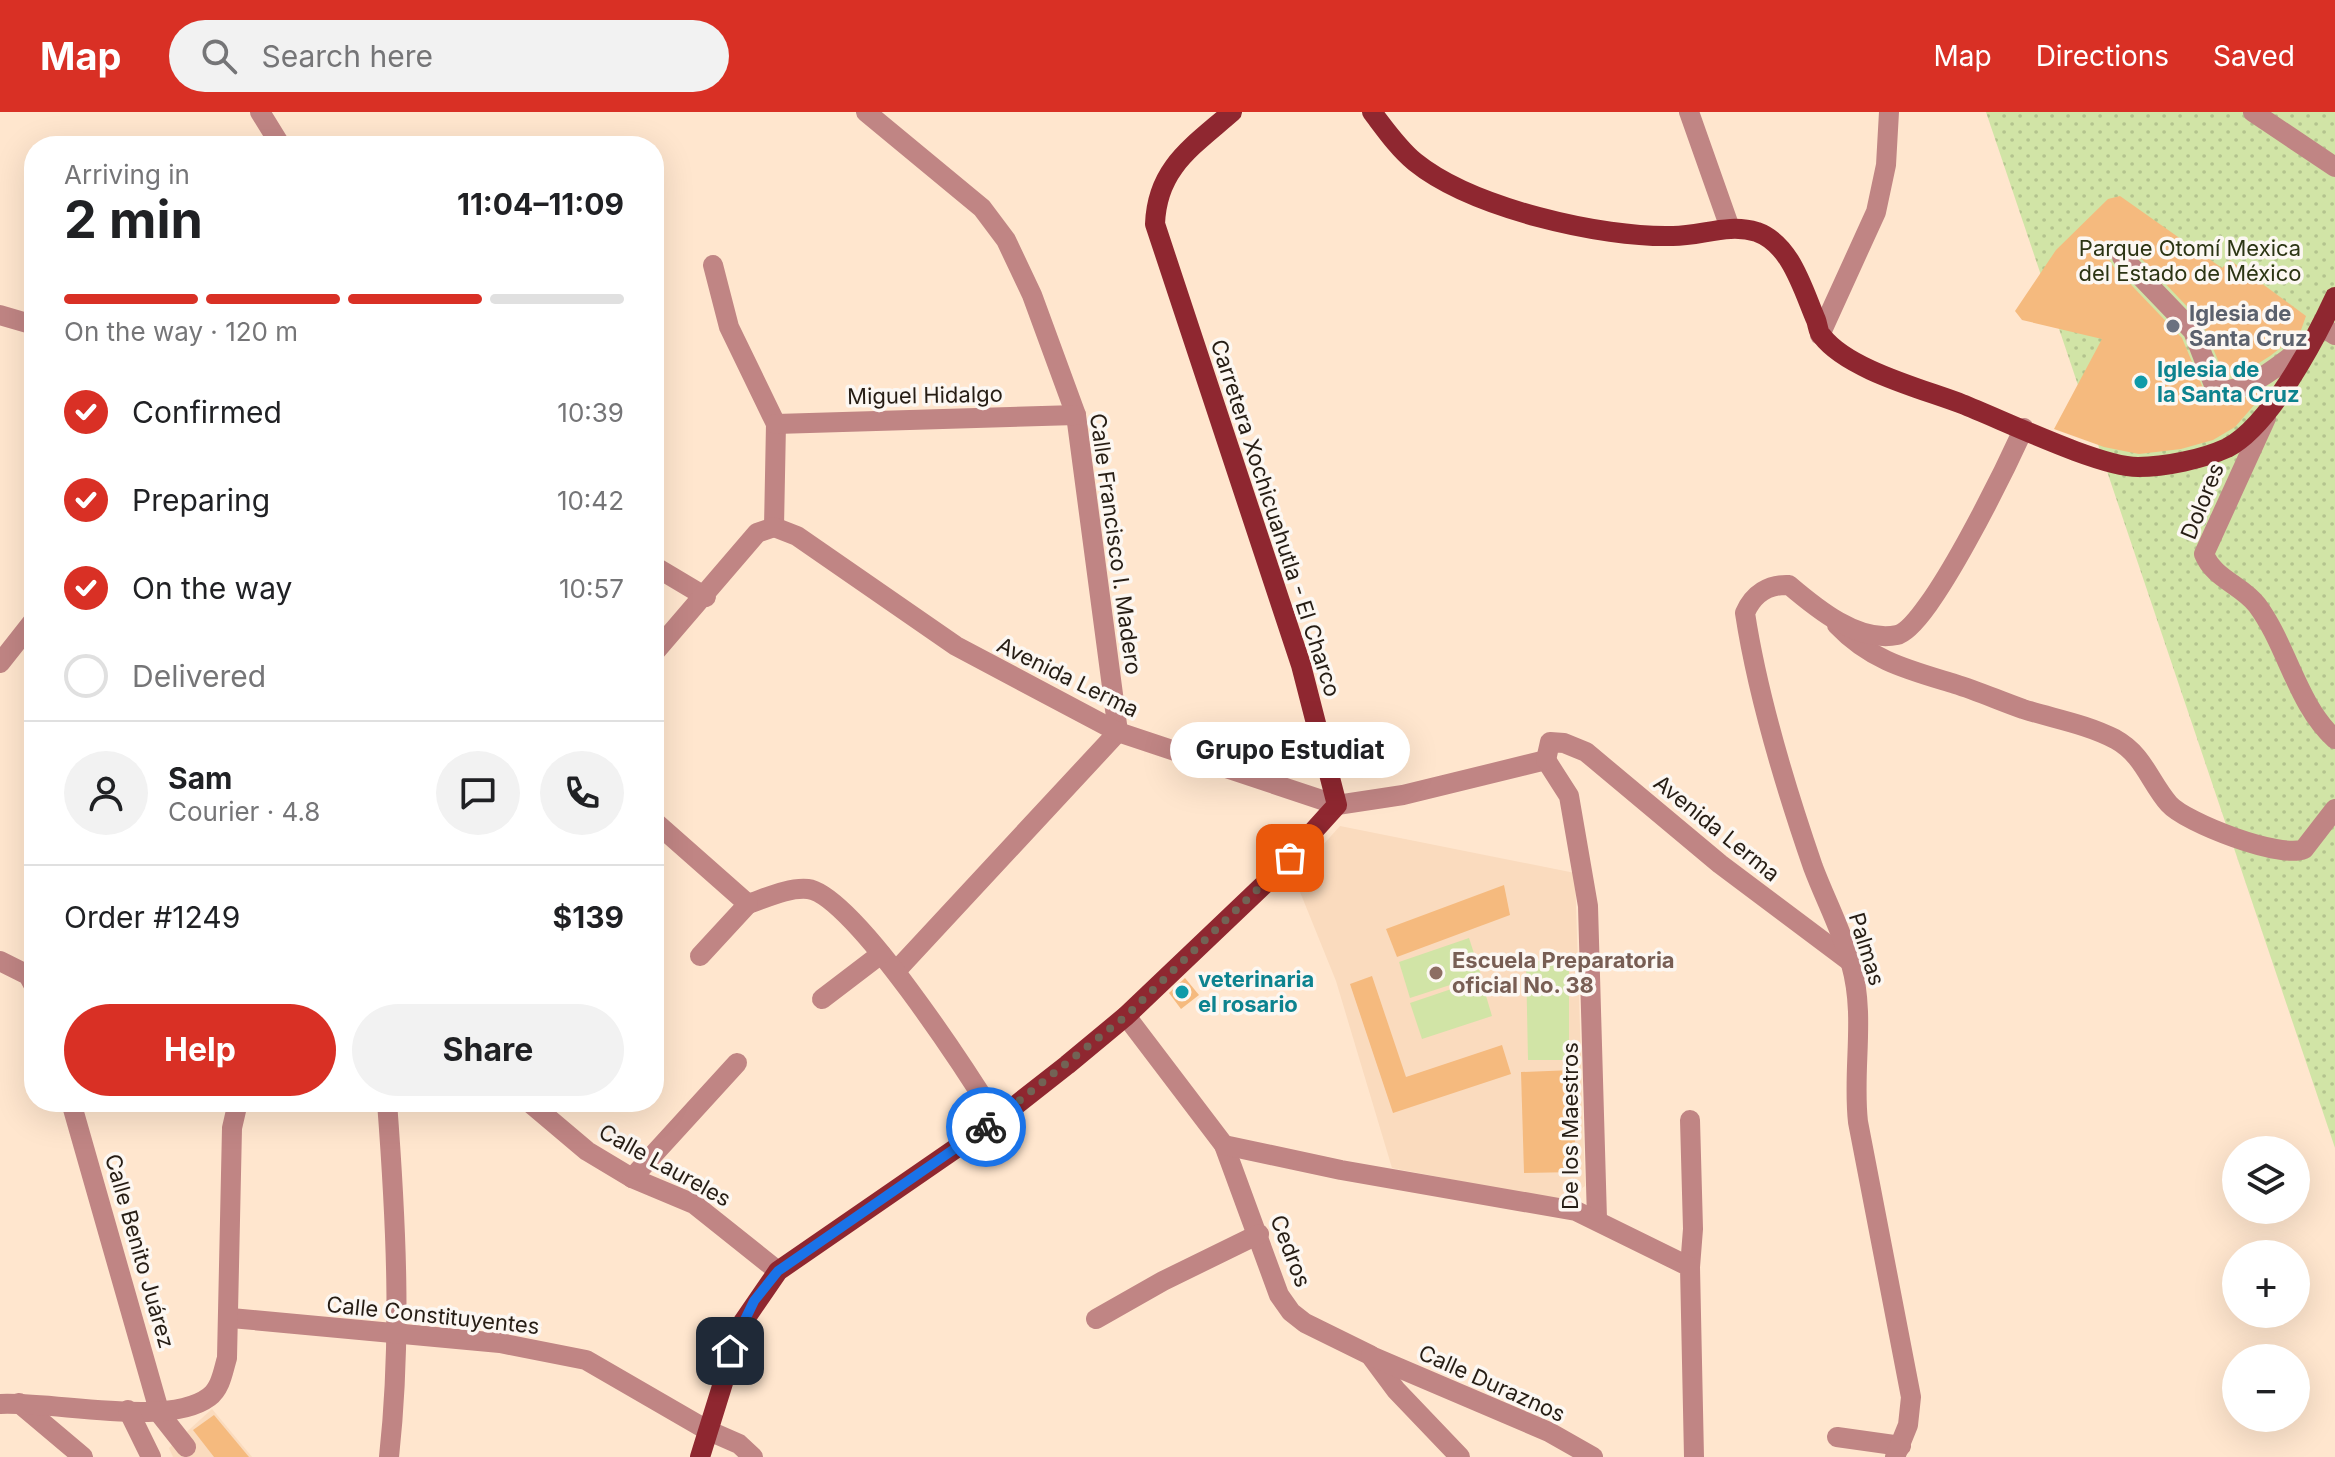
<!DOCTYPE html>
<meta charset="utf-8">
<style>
body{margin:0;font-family:Inter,sans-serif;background:#f2f2f2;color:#202124;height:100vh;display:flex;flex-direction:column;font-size:30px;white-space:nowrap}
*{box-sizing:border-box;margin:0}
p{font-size:26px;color:#757577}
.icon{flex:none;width:44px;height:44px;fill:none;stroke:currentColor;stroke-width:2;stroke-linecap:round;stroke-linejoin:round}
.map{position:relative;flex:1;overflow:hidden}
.sheet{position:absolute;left:24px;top:24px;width:640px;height:976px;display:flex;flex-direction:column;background:#fff;border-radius:32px;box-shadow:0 8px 32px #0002}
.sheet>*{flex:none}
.fabs{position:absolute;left:2222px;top:1024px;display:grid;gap:16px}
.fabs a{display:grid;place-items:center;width:88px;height:88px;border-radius:50%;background:#fff;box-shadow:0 8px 32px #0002;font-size:40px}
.pin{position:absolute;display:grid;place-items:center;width:68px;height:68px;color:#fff;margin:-34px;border-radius:16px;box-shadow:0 4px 12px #0006}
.courier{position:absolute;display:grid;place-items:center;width:80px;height:80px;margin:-40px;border:6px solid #1a73e8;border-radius:50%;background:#fff;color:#222;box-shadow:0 2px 10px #0007}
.bubble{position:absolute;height:56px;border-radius:28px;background:#fff;box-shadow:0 8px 32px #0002;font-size:26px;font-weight:700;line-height:56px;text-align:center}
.summary em{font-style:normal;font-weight:700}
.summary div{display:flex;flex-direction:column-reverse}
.summary{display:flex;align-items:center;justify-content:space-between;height:136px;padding:0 40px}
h1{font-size:52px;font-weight:700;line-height:60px}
.bar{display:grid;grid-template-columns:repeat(4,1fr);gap:12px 8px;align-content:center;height:96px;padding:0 40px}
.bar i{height:10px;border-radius:6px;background:#e0e0e0}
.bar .active{background:#d93025}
.bar p{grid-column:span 4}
.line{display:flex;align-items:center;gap:20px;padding:0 40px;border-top:2px solid #e0e0e0}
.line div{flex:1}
.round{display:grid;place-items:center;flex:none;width:84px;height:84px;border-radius:42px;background:#f2f2f2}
ol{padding:0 40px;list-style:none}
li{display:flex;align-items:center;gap:24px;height:88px}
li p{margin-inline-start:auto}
li .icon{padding:8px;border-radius:50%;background:#d93025;color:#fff;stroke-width:4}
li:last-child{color:#757577}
li i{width:44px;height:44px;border:4px solid #e0e0e0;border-radius:50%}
.cta{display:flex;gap:16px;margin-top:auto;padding:16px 40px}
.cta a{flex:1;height:92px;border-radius:48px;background:#d93025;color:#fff;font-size:32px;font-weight:700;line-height:92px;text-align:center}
.cta a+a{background:#f2f2f2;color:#202124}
header{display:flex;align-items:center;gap:48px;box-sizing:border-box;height:112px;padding:0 40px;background:#d93025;color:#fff}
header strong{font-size:38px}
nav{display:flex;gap:44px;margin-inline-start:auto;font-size:28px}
.search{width:560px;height:72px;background:#f2f2f2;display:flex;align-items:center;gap:20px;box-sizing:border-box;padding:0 28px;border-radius:44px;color:#757577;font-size:30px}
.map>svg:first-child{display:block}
</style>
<header>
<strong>Map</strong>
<div class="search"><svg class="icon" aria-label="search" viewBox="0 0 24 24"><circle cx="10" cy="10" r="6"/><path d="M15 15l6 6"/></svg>Search here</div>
<nav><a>Map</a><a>Directions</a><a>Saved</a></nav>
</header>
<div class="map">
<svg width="2335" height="1345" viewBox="0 0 2335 1345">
<defs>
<pattern id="grass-dots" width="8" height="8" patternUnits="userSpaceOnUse" patternTransform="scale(2)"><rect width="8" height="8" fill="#d1e4a6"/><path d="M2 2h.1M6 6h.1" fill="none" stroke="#b3c38e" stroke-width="1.8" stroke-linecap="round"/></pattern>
</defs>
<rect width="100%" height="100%" fill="#ffe6ce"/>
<g fill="#fadbbe">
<path d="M 1340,714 L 1575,761 L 1585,1074 L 1564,1089 L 1392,1056 L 1336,869 L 1294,765 Z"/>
<path d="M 212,1297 L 252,1345 L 173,1345 L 169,1336 Z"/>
</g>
<path fill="url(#grass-dots)" d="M 1986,0 L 2335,0 L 2335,1036 Z"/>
<g fill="#d1e4a6">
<path d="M 1469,826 L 1481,863 L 1410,886 L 1399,850 Z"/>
<path d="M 1569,847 L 1569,948 L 1528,948 L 1526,850 Z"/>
<path d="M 1481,867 L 1492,904 L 1422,927 L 1410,891 Z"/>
</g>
<g fill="#f5ba7e">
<path d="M 2120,84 L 2222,156 L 2230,148 L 2306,204 L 2300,221 L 2270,244 L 2248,258 L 2225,265 L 2202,210 L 2131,136 L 2120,132 L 2113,136 L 2109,147 L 2113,154 L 2182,226 L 2208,288 L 2232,290 L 2269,276 L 2235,315 L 2213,328 L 2181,337 L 2139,342 L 2104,335 L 2054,317 L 2102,227 L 2022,208 L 2015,199 L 2056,138 L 2108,87 Z"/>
<path d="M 1504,773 L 1510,803 L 1397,845 L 1386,817 Z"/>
<path d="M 1372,864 L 1406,965 L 1502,933 L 1511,962 L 1393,1001 L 1350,872 Z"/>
<path d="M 1185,866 L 1199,883 L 1181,897 L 1169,881 Z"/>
<path d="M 1573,958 L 1576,1060 L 1524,1061 L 1521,960 Z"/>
<path d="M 214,1303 L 249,1345 L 214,1345 L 193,1318 Z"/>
</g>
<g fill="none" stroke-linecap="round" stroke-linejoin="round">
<g stroke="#c08584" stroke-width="20">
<path d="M 260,0 L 281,34"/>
<path d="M 866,0 L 982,96 L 1006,128 L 1032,183 L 1076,303 L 1118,620 L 896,859"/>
<path d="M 1689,0 L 1730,116"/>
<path d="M 2253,0 L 2335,55"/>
<path d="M 2122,145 L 2193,219 L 2216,278 C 2250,282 2283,249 2310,230"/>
<path d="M 713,153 L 729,215 L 776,312 L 774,415"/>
<path d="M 0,203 L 34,213"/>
<path d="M 2321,214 L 2335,223"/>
<path d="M 1820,223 L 1876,100 L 1886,53 L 1889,0"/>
<path d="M 2266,306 L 2204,442 C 2214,467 2242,473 2257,493 C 2287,533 2297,593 2335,627"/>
<path d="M 776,312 L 1076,303"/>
<path d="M 774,415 L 797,424 L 956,534 L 1118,620 L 1337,693 L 1403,683 L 1546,648"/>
<path d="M 654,454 L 706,485"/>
<path d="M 1837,513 C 1871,549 1909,558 1955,572 C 1978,579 2000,589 2023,597 C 2055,607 2086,612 2115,627 C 2144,643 2149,669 2169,692 C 2186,711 2280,747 2304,737 L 2335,697"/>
<path d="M 654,541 L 757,421 L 774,415"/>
<path d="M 0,551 L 34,508"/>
<path d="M 1546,648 L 1569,684 L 1588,794 L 1597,1107"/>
<path d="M 1546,648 L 1550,630 L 1564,631 L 1586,640 L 1720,752 L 1848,848"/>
<path d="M 654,709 L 748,792 C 766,786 789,775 808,777 C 853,782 971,966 997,1008"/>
<path d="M 700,844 L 748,792"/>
<path d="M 0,849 L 28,863 L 34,874"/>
<path d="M 822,887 L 881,842"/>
<path d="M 1126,904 L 1224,1033 L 1279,1183 L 1291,1200 L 1305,1211 L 1370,1243 L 1396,1278 L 1460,1345"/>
<path d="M 71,990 L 160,1302 L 186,1335"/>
<path d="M 387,990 C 396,1108 402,1227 389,1345"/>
<path d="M 529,990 L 587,1039 L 632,1066 L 694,1092 L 778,1159"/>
<path d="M 1690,1008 L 1693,1117 L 1690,1155"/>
<path d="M 1224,1033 L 1341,1058 L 1576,1099 L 1690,1155 L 1694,1345"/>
<path d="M 632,1066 L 737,951"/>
<path d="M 231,1206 L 500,1231 L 586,1248 L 707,1318 L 739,1332 L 753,1345"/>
<path d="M 1096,1207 L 1163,1169 L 1259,1122"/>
<path d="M 1371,1244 L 1549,1320 L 1593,1345"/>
<path d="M 19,1291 L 83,1345"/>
<path d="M 0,1292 C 55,1289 168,1316 209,1285 C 221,1276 223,1259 227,1246 L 232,1016 L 238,990"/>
<path d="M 128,1298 L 151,1345"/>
<path d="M 1837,1325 L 1901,1334"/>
<path d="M 1895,1345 L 1908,1313 L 1911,1285 L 1858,1010 C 1852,957 1866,905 1851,852 C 1842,819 1825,787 1813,755 C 1785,674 1758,586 1745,501 C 1753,482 1769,472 1789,473 C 1816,496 1858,531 1897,523 C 1929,516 2008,351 2024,316"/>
</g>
<g stroke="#8f2730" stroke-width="20">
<path d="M 1372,0 C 1385,17 1398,36 1415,50 C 1472,96 1601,126 1673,124 C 1702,124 1728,111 1757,120 C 1791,132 1803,178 1816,208 C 1818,213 1818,221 1822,224 C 1848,258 1923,277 1962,292 C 2003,308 2099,355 2138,355 C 2165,355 2203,347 2227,336 C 2270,314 2315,228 2335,185"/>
<path d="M 700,1345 L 741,1213 L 778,1159 L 997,1008 L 1067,953 L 1126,904 L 1272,765 L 1337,693 L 1301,553 L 1155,112 C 1157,56 1192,35 1232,0"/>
</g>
</g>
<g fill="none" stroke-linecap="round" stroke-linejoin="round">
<path stroke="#726355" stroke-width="8" stroke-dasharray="0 14.4" d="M 986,1015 L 1126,904 L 1290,746"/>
<path stroke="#1a73e8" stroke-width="10" d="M 730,1239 L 754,1189 L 778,1159 L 986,1015"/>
</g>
<circle fill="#6b7280" stroke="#fcf7f2" stroke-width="3" cx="2173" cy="214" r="8"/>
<g fill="#0f9aa8" stroke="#fcf7f2" stroke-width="3">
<circle cx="2141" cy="270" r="8"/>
<circle cx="1182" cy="880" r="8"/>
</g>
<circle fill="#8d6e63" stroke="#fcf7f2" stroke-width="3" cx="1436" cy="861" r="8"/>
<g text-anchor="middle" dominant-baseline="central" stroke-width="7" stroke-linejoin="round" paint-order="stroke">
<g font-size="22" fill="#2c3514" stroke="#fcf7f2">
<text x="2190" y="136">Parque Otomí Mexica<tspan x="2190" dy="25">del Estado de México</tspan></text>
</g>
<g font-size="22" font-weight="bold" fill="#5b616d" stroke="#fcf7f2" text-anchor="start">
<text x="2189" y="201">Iglesia de<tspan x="2189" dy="25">Santa Cruz</tspan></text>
</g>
<g font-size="22" font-weight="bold" fill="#0d838f" stroke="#fcf7f2" text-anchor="start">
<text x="2157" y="257">Iglesia de<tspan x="2157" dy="25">la Santa Cruz</tspan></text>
<text x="1198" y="867">veterinaria<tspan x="1198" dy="25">el rosario</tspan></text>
</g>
<g font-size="22" fill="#261d14" stroke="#fcf7f2">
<text transform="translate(925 283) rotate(-1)">Miguel Hidalgo</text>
<text transform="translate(2202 389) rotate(-68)">Dolores</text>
<text transform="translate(1276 406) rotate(72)">Carretera Xochicuahutla - El Charco</text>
<text transform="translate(1116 432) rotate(82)">Calle Francisco I. Madero</text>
<text transform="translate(1068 565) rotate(26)">Avenida Lerma</text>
<text transform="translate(1717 716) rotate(39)">Avenida Lerma</text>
<text transform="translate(1867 837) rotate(73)">Palmas</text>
<text transform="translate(1570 1014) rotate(-90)">De los Maestros</text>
<text transform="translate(665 1053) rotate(29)">Calle Laureles</text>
<text transform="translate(140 1139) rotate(74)">Calle Benito Juárez</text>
<text transform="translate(1291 1139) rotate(69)">Cedros</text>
<text transform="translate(433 1203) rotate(6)">Calle Constituyentes</text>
<text transform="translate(1492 1271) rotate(24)">Calle Duraznos</text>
</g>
<g font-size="22" font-weight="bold" fill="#785e54" stroke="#fcf7f2" text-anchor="start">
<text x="1452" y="848">Escuela Preparatoria<tspan x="1452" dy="25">oficial No. 38</tspan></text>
</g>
</g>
</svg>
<div class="fabs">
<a><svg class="icon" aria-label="layers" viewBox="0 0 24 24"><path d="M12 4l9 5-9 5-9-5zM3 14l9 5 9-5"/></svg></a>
<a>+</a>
<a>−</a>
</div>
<div class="pin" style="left:1290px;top:746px;background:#ea580c"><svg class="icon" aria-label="bag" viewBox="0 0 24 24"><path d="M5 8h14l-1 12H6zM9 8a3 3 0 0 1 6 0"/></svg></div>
<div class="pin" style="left:730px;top:1239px;background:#1f2937"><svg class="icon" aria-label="home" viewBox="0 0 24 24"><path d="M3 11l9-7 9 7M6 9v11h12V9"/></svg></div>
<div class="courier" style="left:986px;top:1015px"><svg class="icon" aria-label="bike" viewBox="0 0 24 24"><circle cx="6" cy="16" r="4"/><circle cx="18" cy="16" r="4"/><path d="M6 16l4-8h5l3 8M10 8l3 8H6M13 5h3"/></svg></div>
<div class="bubble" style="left:1170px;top:610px;width:240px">Grupo Estudiat</div>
<section class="sheet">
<div class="summary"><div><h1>2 min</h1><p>Arriving in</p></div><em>11:04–11:09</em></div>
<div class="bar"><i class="active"></i><i class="active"></i><i class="active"></i><i></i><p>On the way · 120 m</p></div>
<ol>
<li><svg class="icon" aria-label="check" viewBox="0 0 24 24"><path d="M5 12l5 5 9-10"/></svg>Confirmed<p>10:39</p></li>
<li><svg class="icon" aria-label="check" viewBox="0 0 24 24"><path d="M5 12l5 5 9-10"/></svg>Preparing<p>10:42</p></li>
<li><svg class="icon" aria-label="check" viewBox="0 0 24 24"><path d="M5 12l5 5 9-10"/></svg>On the way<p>10:57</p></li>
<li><i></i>Delivered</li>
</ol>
<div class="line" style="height:144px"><a class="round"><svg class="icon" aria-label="person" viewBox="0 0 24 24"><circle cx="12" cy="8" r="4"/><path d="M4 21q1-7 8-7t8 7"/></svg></a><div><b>Sam</b><p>Courier · 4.8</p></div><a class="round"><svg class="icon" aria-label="chat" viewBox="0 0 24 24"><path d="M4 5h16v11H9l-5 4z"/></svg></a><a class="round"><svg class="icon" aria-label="phone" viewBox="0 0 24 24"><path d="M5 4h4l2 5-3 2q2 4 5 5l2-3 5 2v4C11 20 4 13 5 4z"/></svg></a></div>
<div class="line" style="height:104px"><div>Order #1249</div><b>$139</b></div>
<div class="cta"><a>Help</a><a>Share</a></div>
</section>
</div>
